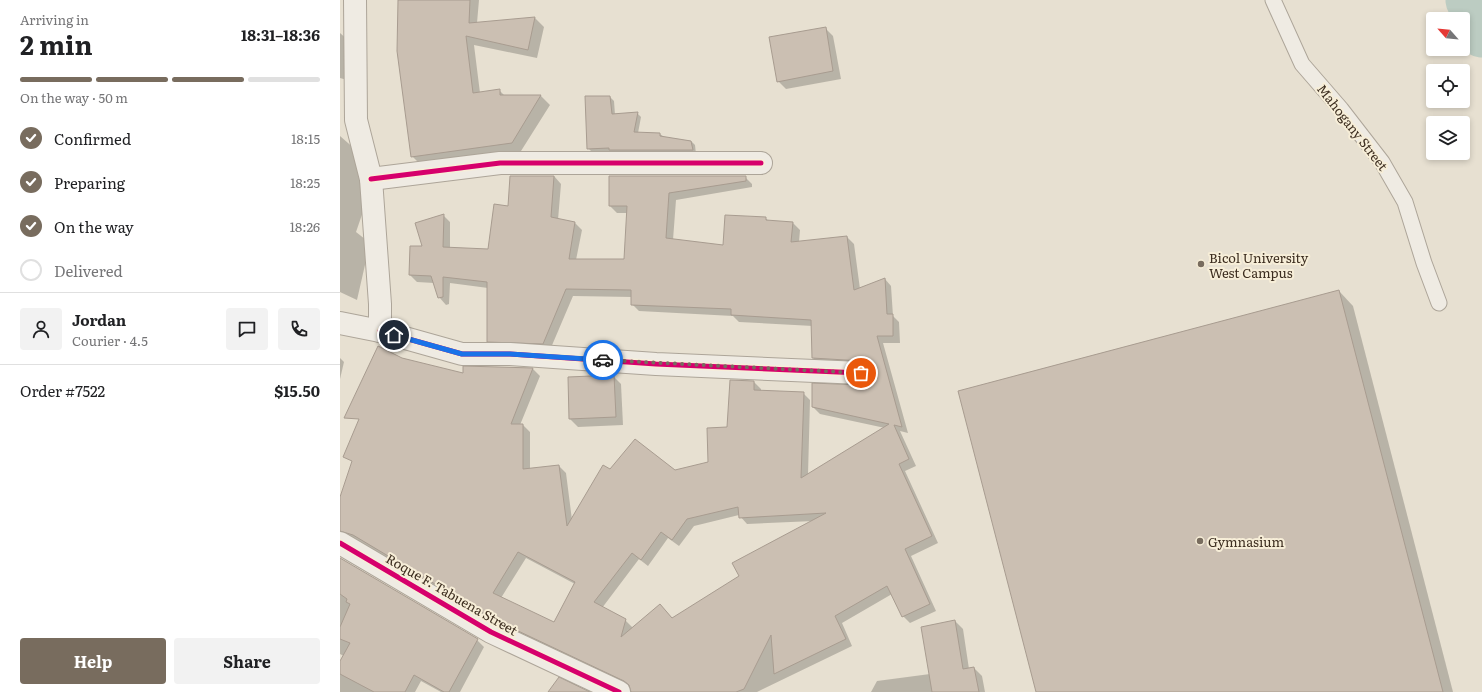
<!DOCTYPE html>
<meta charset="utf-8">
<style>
body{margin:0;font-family:Literata,serif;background:#f2f2f2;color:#202124;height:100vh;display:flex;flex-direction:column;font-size:15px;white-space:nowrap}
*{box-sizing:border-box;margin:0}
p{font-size:13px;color:#757577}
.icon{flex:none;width:22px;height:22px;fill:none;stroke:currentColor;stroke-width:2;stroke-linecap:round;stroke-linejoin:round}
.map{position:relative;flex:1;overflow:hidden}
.sheet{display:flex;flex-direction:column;background:#fff;width:340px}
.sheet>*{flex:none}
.needle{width:26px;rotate:297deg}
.tools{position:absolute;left:1086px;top:12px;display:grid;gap:8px}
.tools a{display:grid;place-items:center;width:44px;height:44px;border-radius:4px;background:#fff;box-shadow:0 2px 6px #0003;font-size:20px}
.pin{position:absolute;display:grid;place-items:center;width:34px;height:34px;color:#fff;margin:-17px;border:2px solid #fff;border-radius:50%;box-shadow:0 1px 4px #0007}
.courier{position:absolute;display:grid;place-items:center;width:40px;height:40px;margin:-20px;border:3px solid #1a73e8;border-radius:50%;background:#fff;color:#222;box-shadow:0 1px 5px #0007}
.head em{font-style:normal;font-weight:700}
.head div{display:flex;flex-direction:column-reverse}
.head{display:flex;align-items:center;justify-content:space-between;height:68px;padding:0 20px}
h1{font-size:26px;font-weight:700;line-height:30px}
.bar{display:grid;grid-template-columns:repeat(4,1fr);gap:6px 4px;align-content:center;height:48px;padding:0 20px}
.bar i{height:5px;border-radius:3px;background:#e0e0e0}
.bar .on{background:#786c5e}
.bar p{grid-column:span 4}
.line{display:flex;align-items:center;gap:10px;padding:0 20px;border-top:1px solid #e0e0e0}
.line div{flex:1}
.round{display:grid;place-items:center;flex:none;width:42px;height:42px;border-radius:4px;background:#f2f2f2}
ol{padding:0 20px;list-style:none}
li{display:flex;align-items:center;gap:12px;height:44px}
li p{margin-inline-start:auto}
li .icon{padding:4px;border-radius:50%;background:#786c5e;color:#fff;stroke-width:4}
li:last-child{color:#757577}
li i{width:22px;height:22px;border:2px solid #e0e0e0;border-radius:50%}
.cta{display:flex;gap:8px;margin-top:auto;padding:8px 20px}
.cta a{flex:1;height:46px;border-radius:4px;background:#786c5e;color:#fff;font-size:16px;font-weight:700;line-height:46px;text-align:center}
.cta a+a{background:#f2f2f2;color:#202124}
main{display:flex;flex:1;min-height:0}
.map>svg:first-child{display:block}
</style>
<main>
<section class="sheet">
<div class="head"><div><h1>2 min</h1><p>Arriving in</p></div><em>18:31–18:36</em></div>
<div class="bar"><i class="on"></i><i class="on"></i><i class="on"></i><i></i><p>On the way · 50 m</p></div>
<ol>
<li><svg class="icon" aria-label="check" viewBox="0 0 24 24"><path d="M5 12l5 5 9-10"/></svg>Confirmed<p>18:15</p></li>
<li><svg class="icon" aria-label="check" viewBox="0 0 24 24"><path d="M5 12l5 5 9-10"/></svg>Preparing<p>18:25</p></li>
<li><svg class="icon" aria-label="check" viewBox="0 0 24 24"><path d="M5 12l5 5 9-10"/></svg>On the way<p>18:26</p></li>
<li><i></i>Delivered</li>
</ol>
<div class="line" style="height:72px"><a class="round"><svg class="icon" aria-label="person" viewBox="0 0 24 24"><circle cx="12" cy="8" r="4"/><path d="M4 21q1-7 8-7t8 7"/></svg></a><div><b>Jordan</b><p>Courier · 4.5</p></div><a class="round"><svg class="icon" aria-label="chat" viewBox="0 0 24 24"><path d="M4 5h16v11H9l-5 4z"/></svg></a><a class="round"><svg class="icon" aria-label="phone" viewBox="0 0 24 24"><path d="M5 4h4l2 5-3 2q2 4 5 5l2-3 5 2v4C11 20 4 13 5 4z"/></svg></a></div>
<div class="line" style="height:52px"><div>Order #7522</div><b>$15.50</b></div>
<div class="cta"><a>Help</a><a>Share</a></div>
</section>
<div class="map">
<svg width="1142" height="692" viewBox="0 0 1142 692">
<rect width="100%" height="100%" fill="#e7e0d1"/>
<g fill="#0003" fill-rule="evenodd">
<path d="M 60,0 L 139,0 L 137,23 L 195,18 L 204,27 L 197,58 L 134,45 L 140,93 L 159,90 L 165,96 L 201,96 L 210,105 L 181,151 L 81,165 L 72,156 Z"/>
<path d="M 485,28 L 493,36 L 501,79 L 446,89 L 438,81 Z"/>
<path d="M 0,33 L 10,42 L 7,80 L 0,78 Z"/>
<path d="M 270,97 L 274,101 L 275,115 L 297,113 L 301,117 L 298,133 L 320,134 L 324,137 L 351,141 L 355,145 L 356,154 L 274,154 L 271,151 L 252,152 L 248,148 Z"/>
<path d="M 0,136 L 16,150 L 27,200 L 16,232 L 30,243 L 17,300 L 0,292 Z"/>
<path d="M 214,176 L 221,184 L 218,220 L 234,222 L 242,230 L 236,260 L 285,260 L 288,213 L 277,213 L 270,206 L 270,176 L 405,177 L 412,184 L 412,187 L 336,200 L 333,240 L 384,247 L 425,218 L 429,221 L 453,223 L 460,230 L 459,242 L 507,237 L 514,244 L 520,289 L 545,279 L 551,286 L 553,316 L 559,322 L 560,343 L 543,343 L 568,433 L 560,431 L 576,466 L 565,471 L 598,543 L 571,556 L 596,611 L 570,623 L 563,616 L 552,594 L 502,623 L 512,646 L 417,692 L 292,692 L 291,687 L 165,628 L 0,540 L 0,501 L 62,359 L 124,374 L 124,368 L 193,369 L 200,376 L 180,425 L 183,425 L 190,432 L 190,470 L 219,466 L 226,473 L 232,520 L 270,471 L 334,472 L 369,463 L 414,382 L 421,389 L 421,391 L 463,393 L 470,400 L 468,475 L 545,428 L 480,414 L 473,407 L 527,385 L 532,381 L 534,373 L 533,369 L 530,367 L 480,365 L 473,358 L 473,326 L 399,322 L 393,316 L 299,311 L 292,304 L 292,297 L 233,296 L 210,350 L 155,348 L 148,341 L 148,288 L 110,283 L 109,304 L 106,305 L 99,297 L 94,283 L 77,282 L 70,275 L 83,247 L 103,215 L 110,222 L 110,248 L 149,250 L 169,207 ZM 399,515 L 407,524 L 474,521 L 400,577 L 333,619 L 320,605 L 293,628 L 285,620 L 262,608 L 299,559 L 308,566 L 328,538 L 339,546 L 354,526 ZM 186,558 L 235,584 L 214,623 L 161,598 Z"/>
<path d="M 999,291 L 1013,306 L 1113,692 L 697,692 Z"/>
<path d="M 0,358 L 4,362 L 0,379 Z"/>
<path d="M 273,376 L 281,384 L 283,425 L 238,427 L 230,419 Z"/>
<path d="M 0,559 L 137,640 L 144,647 L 120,692 L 101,692 L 81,681 L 75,692 L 0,692 L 0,664 L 4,656 L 0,654 Z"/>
<path d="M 615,621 L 623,629 L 629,669 L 634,668 L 642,676 L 645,692 L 531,692 L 537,681 L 590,674 Z"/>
</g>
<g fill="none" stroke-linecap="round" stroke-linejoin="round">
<path stroke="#bcccc2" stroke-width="51" d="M 1131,0 L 1136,9 L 1142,32"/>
</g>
<g fill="#cbbfb2" stroke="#a89c90" fill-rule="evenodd">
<path d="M 58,0 L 130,0 L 129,23 L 195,17 L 188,50 L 126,36 L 133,93 L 160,89 L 160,95 L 201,95 L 172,143 L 71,157 L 57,51 Z"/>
<path d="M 486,27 L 493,71 L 437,82 L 429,37 Z"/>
<path d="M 245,96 L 270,96 L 272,114 L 298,112 L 294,132 L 320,133 L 320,136 L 351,141 L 353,150 L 269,150 L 269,148 L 247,149 Z"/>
<path d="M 170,176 L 214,176 L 211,217 L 235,222 L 229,259 L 284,259 L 287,206 L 269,206 L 269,176 L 406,176 L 406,181 L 329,193 L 326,238 L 383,245 L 385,215 L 426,217 L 426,220 L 453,222 L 451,242 L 507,236 L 514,290 L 545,278 L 547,314 L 553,314 L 553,336 L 537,336 L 562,427 L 554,425 L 569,459 L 559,464 L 592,536 L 565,549 L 590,604 L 562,617 L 547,586 L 495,616 L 506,639 L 434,674 L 431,635 L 404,689 L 396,692 L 291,692 L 289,685 L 284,681 L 157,621 L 13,535 L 0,531 L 0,497 L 12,461 L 3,457 L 19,419 L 4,418 L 38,346 L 62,358 L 123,373 L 123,366 L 193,368 L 171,424 L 183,424 L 183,469 L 219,465 L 227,526 L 263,465 L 270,469 L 295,439 L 335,470 L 368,462 L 367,428 L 387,427 L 390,380 L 414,381 L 414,390 L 464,392 L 461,478 L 549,424 L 472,407 L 472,383 L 521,385 L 526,384 L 531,380 L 533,373 L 532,368 L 528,363 L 522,361 L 472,358 L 471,320 L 391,315 L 391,309 L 291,305 L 291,290 L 226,289 L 203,344 L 147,342 L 147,282 L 103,277 L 103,297 L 98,298 L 91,276 L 69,275 L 70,246 L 82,246 L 75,223 L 104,214 L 103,247 L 148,249 L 154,204 L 168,206 ZM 398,507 L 399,518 L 486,513 L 392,563 L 399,576 L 332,618 L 320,604 L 281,637 L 286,619 L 254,602 L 292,553 L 301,560 L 321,532 L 332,540 L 347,519 ZM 178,552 L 235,582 L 214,622 L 153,593 Z"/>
<path d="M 999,290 L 1103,692 L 696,692 L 618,391 Z"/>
<path d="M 274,375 L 276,417 L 229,419 L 228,377 Z"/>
<path d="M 0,558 L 138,639 L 109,692 L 104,692 L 74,675 L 65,692 L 34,692 L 0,674 L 0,661 L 10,643 L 0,639 L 0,627 L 10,604 L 6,602 L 7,599 L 0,594 Z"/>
<path d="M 615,620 L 623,669 L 634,667 L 639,692 L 592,692 L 581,627 Z"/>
<path d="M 219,677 L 250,692 L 208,692 Z"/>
</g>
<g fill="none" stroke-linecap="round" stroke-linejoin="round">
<g stroke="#ada599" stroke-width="17">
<path id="lane" d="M 933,0 L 962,64 L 1001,109 L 1042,162 L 1065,202 L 1084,263 L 1099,303"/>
</g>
<g stroke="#ada599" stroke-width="24">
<g id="street">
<path d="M 31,179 L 160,163 L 421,163"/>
<path d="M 0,323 L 40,331 L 40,304 L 31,179 L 16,120 L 15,0"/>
<path d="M 40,331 L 122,354 L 170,354 L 316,364 L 521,373"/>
<path d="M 0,543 L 151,632 L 279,692"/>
</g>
</g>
<use href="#lane" stroke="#efebe3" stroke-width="15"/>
<use href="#street" stroke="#efebe3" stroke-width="22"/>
<g stroke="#f7eed8" stroke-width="8">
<g id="cycleway">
<path d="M 31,179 L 160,163 L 421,163"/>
<path d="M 40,331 L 122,354 L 170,354 L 316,364 L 521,373"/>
<path d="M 0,543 L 151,632 L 279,692"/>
</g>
</g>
<use href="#cycleway" stroke="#d6006c" stroke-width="5"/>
</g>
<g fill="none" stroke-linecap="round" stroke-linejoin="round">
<path stroke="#786c5e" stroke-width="4" stroke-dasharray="0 7.2" d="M 263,360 L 521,373"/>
<path stroke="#1a73e8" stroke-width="5" d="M 54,335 L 122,354 L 170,354 L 263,360"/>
</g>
<g fill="#786c5e" stroke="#f7eed8" stroke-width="1.5">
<circle cx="861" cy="264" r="4"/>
<circle cx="860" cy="541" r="4"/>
</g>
<g text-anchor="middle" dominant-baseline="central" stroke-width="4" stroke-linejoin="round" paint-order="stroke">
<g font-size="13" fill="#3d2e20" stroke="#f7eed8">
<text transform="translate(1013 127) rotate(52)">Mahogany Street</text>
<text transform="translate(112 594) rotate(30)">Roque F. Tabuena Street</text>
</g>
<g font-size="13" fill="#3d2e20" stroke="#f7eed8" text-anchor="start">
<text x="869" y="257">Bicol University<tspan x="869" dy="15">West Campus</tspan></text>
<text x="868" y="541">Gymnasium</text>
</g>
</g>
</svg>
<div class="tools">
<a><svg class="needle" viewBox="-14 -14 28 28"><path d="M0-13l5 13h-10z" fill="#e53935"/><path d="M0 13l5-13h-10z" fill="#757577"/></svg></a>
<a><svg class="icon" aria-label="locate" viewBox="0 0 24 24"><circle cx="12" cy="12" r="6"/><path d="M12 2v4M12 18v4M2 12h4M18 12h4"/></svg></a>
<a><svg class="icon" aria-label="layers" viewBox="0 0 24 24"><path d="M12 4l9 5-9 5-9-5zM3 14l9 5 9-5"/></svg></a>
</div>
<div class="pin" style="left:521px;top:373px;background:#ea580c"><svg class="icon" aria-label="bag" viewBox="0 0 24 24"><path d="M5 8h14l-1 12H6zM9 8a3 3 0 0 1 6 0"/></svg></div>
<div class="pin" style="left:54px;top:335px;background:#1f2937"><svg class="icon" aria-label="home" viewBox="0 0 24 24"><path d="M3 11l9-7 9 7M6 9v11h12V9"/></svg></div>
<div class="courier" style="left:263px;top:360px"><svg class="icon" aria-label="car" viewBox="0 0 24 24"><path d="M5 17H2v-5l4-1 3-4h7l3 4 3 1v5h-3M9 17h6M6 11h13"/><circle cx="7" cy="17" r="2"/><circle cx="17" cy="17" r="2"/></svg></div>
</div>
</main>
